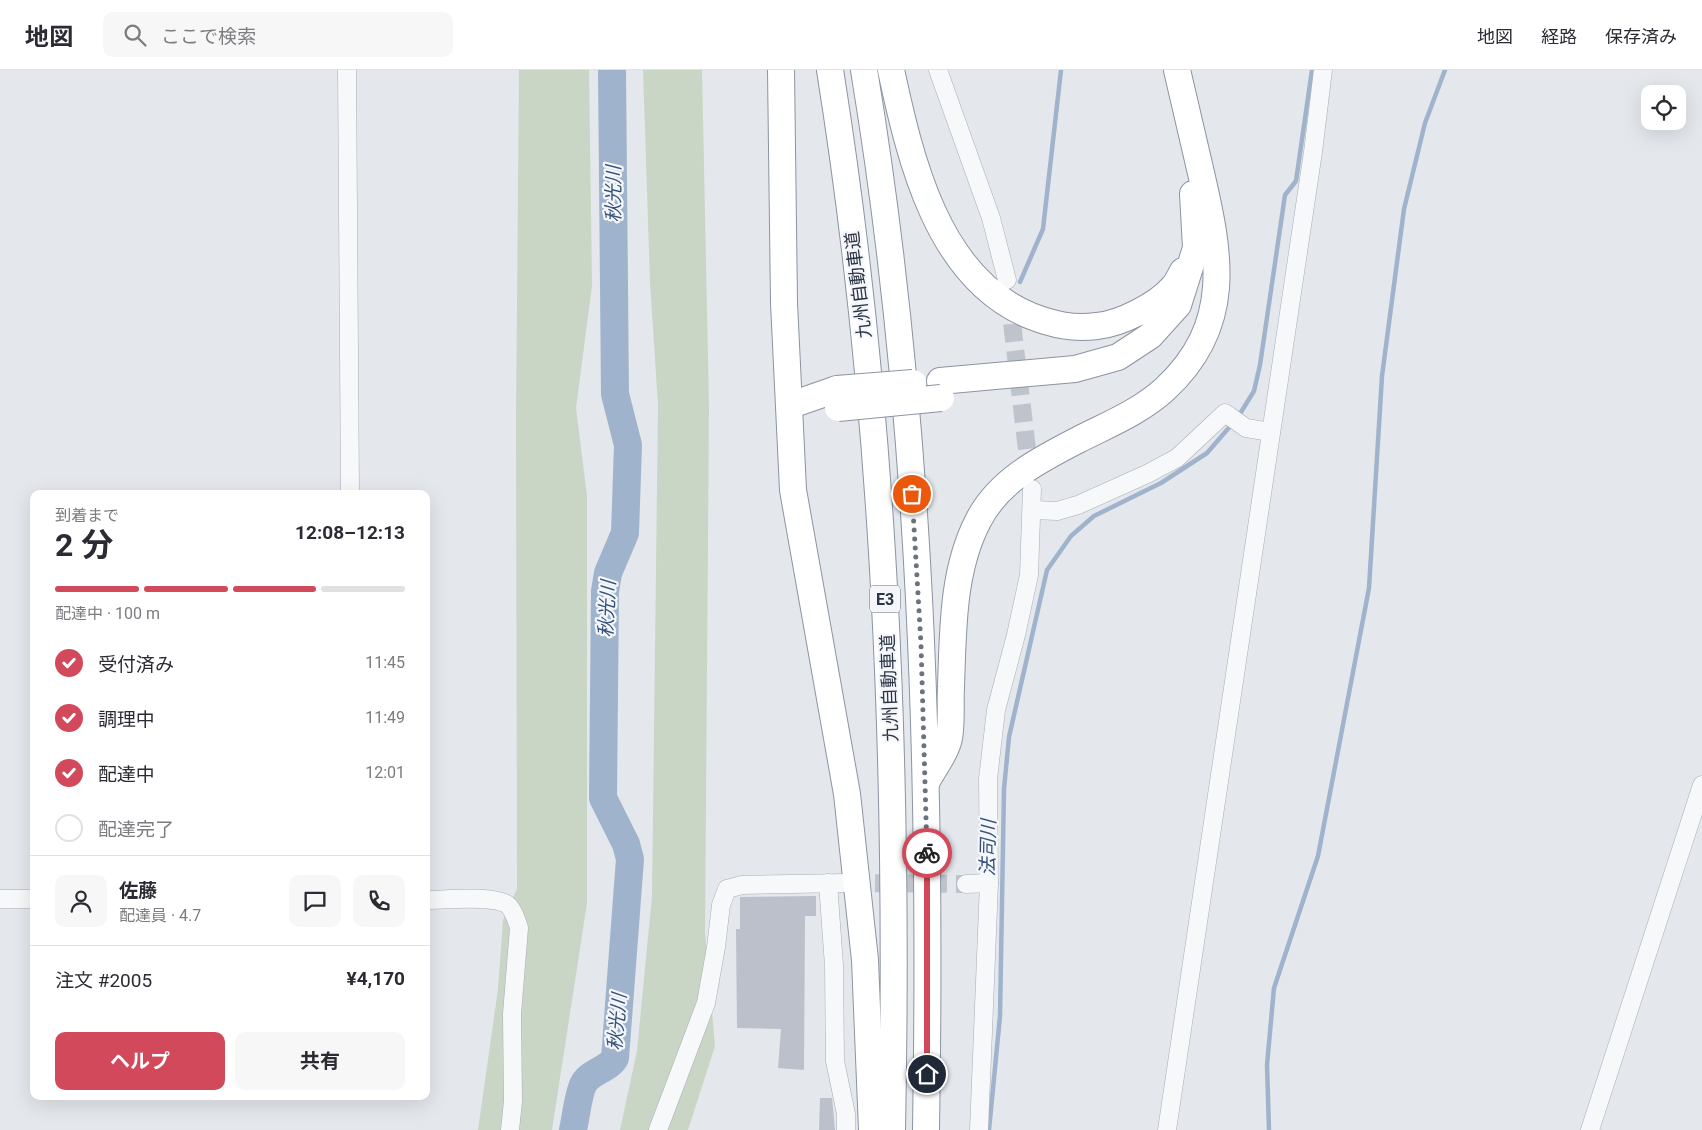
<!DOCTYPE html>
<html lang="ja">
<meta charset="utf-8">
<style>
body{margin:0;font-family:Roboto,"Noto Sans JP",sans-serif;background:#f7f7f7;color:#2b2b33;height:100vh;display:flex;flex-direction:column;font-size:19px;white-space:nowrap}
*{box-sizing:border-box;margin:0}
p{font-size:16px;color:#7c7c81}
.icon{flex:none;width:28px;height:28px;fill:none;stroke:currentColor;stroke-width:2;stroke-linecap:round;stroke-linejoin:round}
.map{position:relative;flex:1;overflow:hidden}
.panel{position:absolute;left:30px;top:420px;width:400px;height:610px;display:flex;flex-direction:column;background:#fff;border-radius:10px;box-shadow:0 5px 20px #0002}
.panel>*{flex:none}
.controls{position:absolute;left:1641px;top:15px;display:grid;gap:10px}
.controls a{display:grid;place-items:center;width:45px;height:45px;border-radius:10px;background:#fff;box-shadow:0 5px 20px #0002;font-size:25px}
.pin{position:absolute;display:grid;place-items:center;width:42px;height:42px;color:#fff;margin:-21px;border:2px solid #fff;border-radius:50%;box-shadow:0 1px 5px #0007}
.courier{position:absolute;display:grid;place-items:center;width:50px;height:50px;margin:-25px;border:4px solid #d1495b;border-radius:50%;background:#fff;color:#222;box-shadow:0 1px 6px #0007}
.overview em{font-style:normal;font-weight:700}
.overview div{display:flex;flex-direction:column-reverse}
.overview{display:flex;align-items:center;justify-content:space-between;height:85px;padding:0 25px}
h1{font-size:32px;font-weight:700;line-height:38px}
.bar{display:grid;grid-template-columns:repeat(4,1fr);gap:8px 5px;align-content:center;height:60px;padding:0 25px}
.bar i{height:6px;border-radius:4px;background:#e1e1e2}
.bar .active{background:#d1495b}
.bar p{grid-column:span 4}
.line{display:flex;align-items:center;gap:12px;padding:0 25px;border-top:1px solid #e1e1e2}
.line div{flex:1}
.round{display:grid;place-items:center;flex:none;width:52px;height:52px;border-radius:10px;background:#f7f7f7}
ol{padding:0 25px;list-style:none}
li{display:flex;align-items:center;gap:15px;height:55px}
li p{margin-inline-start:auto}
li .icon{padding:5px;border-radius:50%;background:#d1495b;color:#fff;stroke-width:4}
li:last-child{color:#7c7c81}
li i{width:28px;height:28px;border:2px solid #e1e1e2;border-radius:50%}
.primary-button{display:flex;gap:10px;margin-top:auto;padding:10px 25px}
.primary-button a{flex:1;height:58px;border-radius:10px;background:#d1495b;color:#fff;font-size:20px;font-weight:700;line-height:58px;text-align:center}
.primary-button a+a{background:#f7f7f7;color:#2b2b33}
header{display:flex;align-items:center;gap:30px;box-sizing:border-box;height:70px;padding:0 25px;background:#fff;border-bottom:1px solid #e1e1e2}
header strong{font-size:24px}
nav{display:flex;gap:28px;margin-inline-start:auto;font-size:18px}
.search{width:350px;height:45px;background:#f7f7f7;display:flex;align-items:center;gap:12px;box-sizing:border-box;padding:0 18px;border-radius:10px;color:#7c7c81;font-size:19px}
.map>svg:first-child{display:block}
</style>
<header>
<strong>地図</strong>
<div class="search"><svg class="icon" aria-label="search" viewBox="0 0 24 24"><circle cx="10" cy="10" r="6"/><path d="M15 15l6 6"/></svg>ここで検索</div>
<nav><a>地図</a><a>経路</a><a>保存済み</a></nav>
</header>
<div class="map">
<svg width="1702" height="1060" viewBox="0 0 1702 1060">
<rect width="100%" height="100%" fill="#e4e7ec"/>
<g fill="#c9d6c5">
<path d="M 519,0 L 589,0 L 592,216 L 576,338 L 587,426 L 587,833 L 552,1060 L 478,1060 L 498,919 L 503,850 L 517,819 L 516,349 Z"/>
<path d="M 643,0 L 702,0 L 709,338 L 705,862 L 715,976 L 688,1060 L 620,1060 L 637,981 L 652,826 L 658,335 L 650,212 Z"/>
</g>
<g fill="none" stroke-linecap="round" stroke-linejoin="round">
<g stroke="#9fb4cc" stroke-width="4.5">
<path d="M 1020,212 L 1043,159 L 1061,0"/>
<path d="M 1238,347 L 1254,321 L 1260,295 L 1285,125 L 1296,111 L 1312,0"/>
<path d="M 989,1060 L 1000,946 L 1004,719 L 1009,667 L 1047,500 L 1071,466 L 1094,446 L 1161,413 L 1207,383 L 1233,353"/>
<path d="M 1269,1060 L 1267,995 L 1274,918 L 1318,786 L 1369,518 L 1382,306 L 1404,139 L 1425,53 L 1445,0"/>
</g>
<path stroke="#9fb4cc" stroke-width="28" d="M 573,1060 C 576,1048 578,1023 584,1013 C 591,1001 608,1000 615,988 L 630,789 L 626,774 L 603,728 L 605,521 L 608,503 L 625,463 L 628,375 L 615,324 L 612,0"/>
</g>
<g fill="#bbc0ca">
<path d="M 816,826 L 816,846 L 805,846 L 804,1000 L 778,998 L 781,959 L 737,958 L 736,859 L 740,859 L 740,827 Z"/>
<path d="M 820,1028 L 832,1028 L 835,1060 L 819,1060 Z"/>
</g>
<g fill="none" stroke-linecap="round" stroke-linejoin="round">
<g stroke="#bfc3cb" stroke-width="18" stroke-dasharray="18 9" stroke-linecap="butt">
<path d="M 1009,227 L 1030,405"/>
<path d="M 848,813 L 966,814"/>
</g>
<g stroke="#a9aeb7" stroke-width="19">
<g id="minor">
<path d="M 347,0 L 350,424"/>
<path d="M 938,0 L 991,148 L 1007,210"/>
<path d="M 1033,440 L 1057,441 L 1078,435 L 1147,404 L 1177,388 L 1225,343 L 1246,358 L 1271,362"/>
<path d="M 828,813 L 834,896 L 835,991 L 846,1044 L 846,1060"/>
<path d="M 966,814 L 989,813"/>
<path d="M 0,829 L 34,829"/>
<path d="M 426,830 C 445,830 497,824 509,836 C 514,842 517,851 519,858 L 512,944 L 513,1031 L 510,1060"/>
<path d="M 658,1060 L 706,933 L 716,877 L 721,835 L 727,819 L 742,815 L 847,813"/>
<path d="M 979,1060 L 989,813 L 988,709 L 996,640 L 1016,565 L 1029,505 L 1032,419"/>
<path d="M 1167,1060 L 1313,82 L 1323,0"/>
<path d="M 1590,1060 L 1702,715"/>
</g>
</g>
<g stroke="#8b94a3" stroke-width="28">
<g id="highway">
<path d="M 781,0 L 784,233 L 793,420 L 847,724 L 865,890 L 872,1060"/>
<path d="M 830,0 C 886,351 899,705 892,1060"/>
<path d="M 864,0 C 922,350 932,706 926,1060"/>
<path d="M 891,0 C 910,88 937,208 1031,246 C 1054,255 1073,259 1097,256 C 1120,254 1158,235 1173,217 C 1177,213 1180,206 1183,201"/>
<path d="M 940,311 L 1075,299 L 1118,287 L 1150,266 L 1178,235 L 1196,178 L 1193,124"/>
<path d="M 791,335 L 837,319"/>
<path d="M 926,713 C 933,699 946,683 949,668 C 952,652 950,633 951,617 C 953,562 952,501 978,451 C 998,411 1039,390 1078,370 C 1107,355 1140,342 1165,319 C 1234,255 1220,185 1201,103 C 1193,69 1185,34 1177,0"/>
</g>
</g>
<use href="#minor" stroke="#f7f8fa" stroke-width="18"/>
<use href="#highway" stroke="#fff" stroke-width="26"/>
<g stroke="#8b94a3" stroke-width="28" stroke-linecap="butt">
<g id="highway-bridge">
<path d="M 837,319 L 913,313"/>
<path d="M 838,338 L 941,328"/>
</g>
</g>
<use href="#highway-bridge" stroke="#fff" stroke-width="26"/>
</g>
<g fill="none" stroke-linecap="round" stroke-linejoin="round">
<path stroke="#6c737f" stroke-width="5" stroke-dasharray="0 9" d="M 912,424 L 921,574 L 927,783"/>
<path stroke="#d1495b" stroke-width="6" d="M 927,783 L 927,1004"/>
</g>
<g text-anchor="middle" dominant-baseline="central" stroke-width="4.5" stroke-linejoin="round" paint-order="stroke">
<rect fill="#f4f6f9" stroke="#676e7b" stroke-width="1" x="870" y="515.5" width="30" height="27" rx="4"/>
<g font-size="16" font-weight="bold" fill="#2b3445">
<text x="885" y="529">E3</text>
</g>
<g font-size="18" fill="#2b3445" stroke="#f4f6f9">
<text transform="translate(858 215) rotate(-97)">九州自動車道</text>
<text transform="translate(889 618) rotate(-92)">九州自動車道</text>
</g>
<g font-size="19" font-style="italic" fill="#34527a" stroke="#f4f6f9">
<text transform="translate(613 124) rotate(-90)">秋光川</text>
<text transform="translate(607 539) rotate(-87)">秋光川</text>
<text transform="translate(988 778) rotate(-89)">法司川</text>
<text transform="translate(617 952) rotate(-85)">秋光川</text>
</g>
</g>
</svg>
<div class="controls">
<a><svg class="icon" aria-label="locate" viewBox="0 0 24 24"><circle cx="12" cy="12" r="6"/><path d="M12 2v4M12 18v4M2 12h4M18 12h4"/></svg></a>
</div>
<div class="pin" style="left:912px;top:424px;background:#ea580c"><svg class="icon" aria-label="bag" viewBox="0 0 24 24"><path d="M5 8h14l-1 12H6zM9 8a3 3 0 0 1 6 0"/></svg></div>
<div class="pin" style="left:927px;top:1004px;background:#1f2937"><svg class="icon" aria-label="home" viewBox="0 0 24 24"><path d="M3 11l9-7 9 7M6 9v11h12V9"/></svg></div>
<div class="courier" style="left:927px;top:783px"><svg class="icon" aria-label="bike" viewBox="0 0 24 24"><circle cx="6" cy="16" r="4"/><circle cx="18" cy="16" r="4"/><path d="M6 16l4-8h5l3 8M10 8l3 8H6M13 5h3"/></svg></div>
<section class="panel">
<div class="overview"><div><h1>2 分</h1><p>到着まで</p></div><em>12:08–12:13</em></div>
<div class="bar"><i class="active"></i><i class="active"></i><i class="active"></i><i></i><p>配達中 · 100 m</p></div>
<ol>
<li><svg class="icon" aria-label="check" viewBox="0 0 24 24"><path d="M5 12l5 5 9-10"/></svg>受付済み<p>11:45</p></li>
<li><svg class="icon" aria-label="check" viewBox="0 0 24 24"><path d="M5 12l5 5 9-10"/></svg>調理中<p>11:49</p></li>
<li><svg class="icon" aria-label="check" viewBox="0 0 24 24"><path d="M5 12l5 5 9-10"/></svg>配達中<p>12:01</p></li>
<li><i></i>配達完了</li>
</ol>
<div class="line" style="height:90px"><a class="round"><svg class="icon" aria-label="person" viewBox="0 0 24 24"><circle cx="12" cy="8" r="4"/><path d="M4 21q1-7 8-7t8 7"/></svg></a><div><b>佐藤</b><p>配達員 · 4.7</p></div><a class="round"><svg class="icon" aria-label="chat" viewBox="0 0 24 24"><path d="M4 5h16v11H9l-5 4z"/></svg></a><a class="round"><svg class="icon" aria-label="phone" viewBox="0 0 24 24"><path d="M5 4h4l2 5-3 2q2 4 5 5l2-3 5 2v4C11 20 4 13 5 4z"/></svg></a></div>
<div class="line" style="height:65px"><div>注文 #2005</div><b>¥4,170</b></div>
<div class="primary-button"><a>ヘルプ</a><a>共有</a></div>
</section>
</div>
